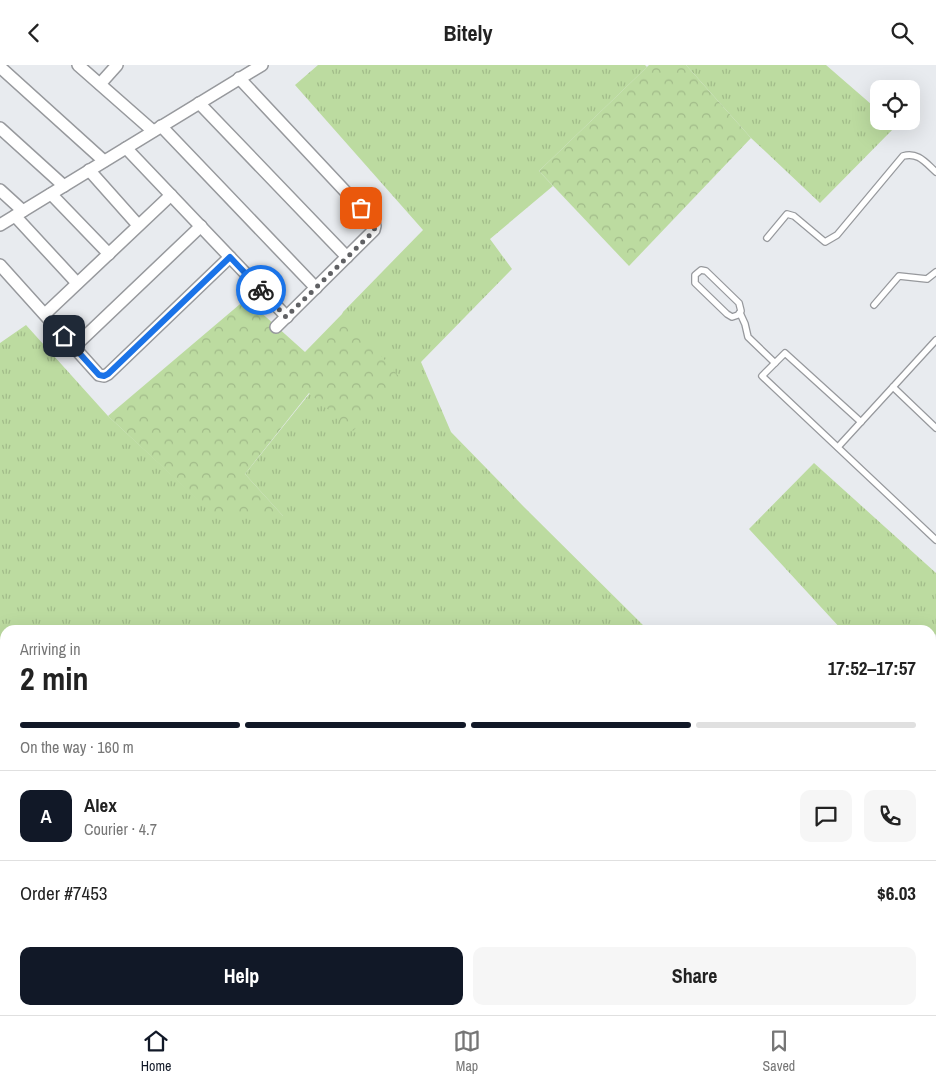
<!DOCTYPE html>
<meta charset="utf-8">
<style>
body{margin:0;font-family:"Archivo Narrow",sans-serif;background:#f6f6f6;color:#222;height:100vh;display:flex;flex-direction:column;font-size:19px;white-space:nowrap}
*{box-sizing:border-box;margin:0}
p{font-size:16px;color:#767676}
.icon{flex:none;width:28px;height:28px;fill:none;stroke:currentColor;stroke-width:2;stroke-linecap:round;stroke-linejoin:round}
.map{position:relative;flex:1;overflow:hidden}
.drawer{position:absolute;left:0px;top:560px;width:936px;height:390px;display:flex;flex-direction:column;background:#fff;border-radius:15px 15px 0 0;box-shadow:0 5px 20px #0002}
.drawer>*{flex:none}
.buttons{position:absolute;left:870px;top:15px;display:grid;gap:10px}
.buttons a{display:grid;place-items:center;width:50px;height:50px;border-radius:10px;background:#fff;box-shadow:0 5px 20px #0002;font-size:25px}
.pin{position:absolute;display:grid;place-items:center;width:42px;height:42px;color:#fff;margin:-21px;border-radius:10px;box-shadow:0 2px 8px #0006}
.courier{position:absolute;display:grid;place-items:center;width:50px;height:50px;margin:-25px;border:4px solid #1a73e8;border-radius:50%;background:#fff;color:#222;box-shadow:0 1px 6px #0007}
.overview em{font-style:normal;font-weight:700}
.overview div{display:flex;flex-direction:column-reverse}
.overview{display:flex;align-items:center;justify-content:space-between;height:85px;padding:0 20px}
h1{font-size:32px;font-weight:700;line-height:38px}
.bar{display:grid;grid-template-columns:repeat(4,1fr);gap:8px 5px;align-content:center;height:60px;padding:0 20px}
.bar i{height:6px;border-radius:4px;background:#e0e0e0}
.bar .on{background:#111827}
.bar p{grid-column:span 4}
.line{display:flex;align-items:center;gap:12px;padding:0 20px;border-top:1px solid #e0e0e0}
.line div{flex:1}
.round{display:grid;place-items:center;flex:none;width:52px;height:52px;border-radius:10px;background:#f6f6f6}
.primary-button{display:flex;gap:10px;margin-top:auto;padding:10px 20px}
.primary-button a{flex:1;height:58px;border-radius:10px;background:#111827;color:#fff;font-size:20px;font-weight:700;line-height:58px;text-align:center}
.primary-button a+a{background:#f6f6f6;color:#222}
header{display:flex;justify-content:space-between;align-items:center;height:65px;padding:0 20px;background:#fff;font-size:22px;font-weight:700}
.dock{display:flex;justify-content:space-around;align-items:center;height:70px;border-top:1px solid #e0e0e0;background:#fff;font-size:14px;color:#767676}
.dock a{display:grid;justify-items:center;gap:2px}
.dock .on{color:#111827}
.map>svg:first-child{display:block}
</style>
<header><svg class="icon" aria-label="back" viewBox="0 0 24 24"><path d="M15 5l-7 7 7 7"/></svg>Bitely<svg class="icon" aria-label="search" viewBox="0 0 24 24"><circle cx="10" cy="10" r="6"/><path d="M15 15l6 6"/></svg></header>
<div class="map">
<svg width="936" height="950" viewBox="0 0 936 950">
<defs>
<pattern id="grass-tufts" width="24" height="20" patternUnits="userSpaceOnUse" patternTransform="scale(1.25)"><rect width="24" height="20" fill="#bcdba0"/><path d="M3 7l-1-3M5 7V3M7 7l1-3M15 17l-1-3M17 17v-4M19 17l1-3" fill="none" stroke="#a1bb89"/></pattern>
<pattern id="forest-crowns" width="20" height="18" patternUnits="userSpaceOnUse" patternTransform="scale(1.25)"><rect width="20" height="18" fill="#bcdba0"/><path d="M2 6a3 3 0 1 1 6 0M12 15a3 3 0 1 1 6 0" fill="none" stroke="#a1bb89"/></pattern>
</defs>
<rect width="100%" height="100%" fill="#e8ebef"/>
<g fill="url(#grass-tufts)">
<path d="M 318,0 L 645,0 L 647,2 L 539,106 L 553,121 L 490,174 L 512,204 L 421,297 L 451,367 L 524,442 L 648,565 L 5,565 L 5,636 L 0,629 L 0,278 L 26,260 L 108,351 L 215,450 L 283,451 L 245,409 L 310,328 L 343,247 L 423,165 L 295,20 Z"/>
<path d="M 686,0 L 826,0 L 879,46 L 879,56 L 891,56 L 896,61 L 820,138 L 751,73 Z"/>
<path d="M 814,398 L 936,508 L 936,569 L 931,574 L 931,565 L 842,565 L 749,464 Z"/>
<path d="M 5,784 L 5,945 L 7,945 L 3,950 L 0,950 L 0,785 Z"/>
<path d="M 54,945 L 183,945 L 187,950 L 60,950 Z"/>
<path d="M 494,945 L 572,945 L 575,950 L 498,950 Z"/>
</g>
<g fill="url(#forest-crowns)">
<path d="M 649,0 L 686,0 L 751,73 L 629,201 L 539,106 Z"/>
<path d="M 246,234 L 305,287 L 344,247 L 401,314 L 353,366 L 309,328 L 245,409 L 284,452 L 215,451 L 108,351 Z"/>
</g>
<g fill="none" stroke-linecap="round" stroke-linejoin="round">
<g stroke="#97999d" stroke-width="8">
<g id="service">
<path d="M 767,173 L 787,149 L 794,151 L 825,177 L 837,170 L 903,91 C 918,87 925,97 936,107"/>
<path d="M 701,205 L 706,206 L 739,238 L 741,246 L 738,250 L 732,252 L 727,249 L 695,218 L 695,210 Z"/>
<path d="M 874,240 L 899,211 L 927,214 L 936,207"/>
<path d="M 740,248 L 745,259 L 748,272 L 775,298"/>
<path d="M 893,322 L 936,363"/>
<path d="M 861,357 L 785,288 L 762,311 L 936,475"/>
<path d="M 838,382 L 936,275"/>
</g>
</g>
<g stroke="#97999d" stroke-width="14">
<g id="minor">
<path d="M 78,0 L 153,66"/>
<path d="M 0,2 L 104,96"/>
<path d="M 239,13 L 374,157 L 375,161 L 374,165 L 276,262"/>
<path d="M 100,19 L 117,0"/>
<path d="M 199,38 L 347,192"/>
<path d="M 161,61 L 316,223"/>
<path d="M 0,63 L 64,121"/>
<path d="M 126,83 L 287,252"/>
<path d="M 89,105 L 138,160"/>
<path d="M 0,125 L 23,146"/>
<path d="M 51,129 L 109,189"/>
<path d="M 15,151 L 77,218"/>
<path d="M 0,160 L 262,0"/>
<path d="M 0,200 L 99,310 L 104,311 L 108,309 L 230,192"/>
<path d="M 45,249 L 171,130"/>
<path d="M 74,282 L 201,161"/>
<path d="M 931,646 L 936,650"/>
<path d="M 931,666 L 936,662"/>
<path d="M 931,793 L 936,789"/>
<path d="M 931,914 L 936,909"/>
<path d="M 891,945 L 896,950"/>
</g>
</g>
<use href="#service" stroke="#fff" stroke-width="5.5"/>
<use href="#minor" stroke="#fff" stroke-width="11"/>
</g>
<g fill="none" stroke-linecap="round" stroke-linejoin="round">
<path stroke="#606164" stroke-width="5" stroke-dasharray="0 9" d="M 261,225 L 286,252 L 374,166 C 377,156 367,150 361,143"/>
<path stroke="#1a73e8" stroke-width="6" d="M 64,271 L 99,310 L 104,311 L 108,309 L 230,192 L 261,225"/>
</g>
</svg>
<div class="buttons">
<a><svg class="icon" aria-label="locate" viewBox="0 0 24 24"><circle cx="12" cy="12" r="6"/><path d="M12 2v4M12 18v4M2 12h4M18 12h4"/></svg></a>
</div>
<div class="pin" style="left:361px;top:143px;background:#ea580c"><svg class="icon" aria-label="bag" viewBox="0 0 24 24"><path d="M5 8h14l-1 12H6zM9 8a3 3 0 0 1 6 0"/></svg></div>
<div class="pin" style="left:64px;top:271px;background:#1f2937"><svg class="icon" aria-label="home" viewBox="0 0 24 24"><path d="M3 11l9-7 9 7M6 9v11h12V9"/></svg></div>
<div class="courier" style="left:261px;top:225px"><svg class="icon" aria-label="bike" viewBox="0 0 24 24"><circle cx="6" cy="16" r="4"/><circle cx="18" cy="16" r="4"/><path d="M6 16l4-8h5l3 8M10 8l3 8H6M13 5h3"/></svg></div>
<section class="drawer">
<div class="overview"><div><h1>2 min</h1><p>Arriving in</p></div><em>17:52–17:57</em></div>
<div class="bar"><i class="on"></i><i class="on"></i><i class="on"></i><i></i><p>On the way · 160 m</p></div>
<div class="line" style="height:90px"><b class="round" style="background:#111827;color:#fff">A</b><div><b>Alex</b><p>Courier · 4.7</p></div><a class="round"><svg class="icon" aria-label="chat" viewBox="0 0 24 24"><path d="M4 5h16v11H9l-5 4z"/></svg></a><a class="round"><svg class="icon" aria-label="phone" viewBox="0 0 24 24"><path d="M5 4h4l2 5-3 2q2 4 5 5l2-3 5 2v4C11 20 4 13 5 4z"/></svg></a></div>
<div class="line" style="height:65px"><div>Order #7453</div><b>$6.03</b></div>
<div class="primary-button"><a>Help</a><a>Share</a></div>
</section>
</div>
<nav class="dock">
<a class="on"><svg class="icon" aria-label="home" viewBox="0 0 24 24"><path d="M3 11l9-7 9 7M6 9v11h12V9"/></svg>Home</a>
<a><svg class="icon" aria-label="map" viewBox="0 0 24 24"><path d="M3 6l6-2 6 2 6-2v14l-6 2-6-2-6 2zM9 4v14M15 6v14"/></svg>Map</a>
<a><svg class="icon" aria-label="saved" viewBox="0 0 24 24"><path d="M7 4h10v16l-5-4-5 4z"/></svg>Saved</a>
</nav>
